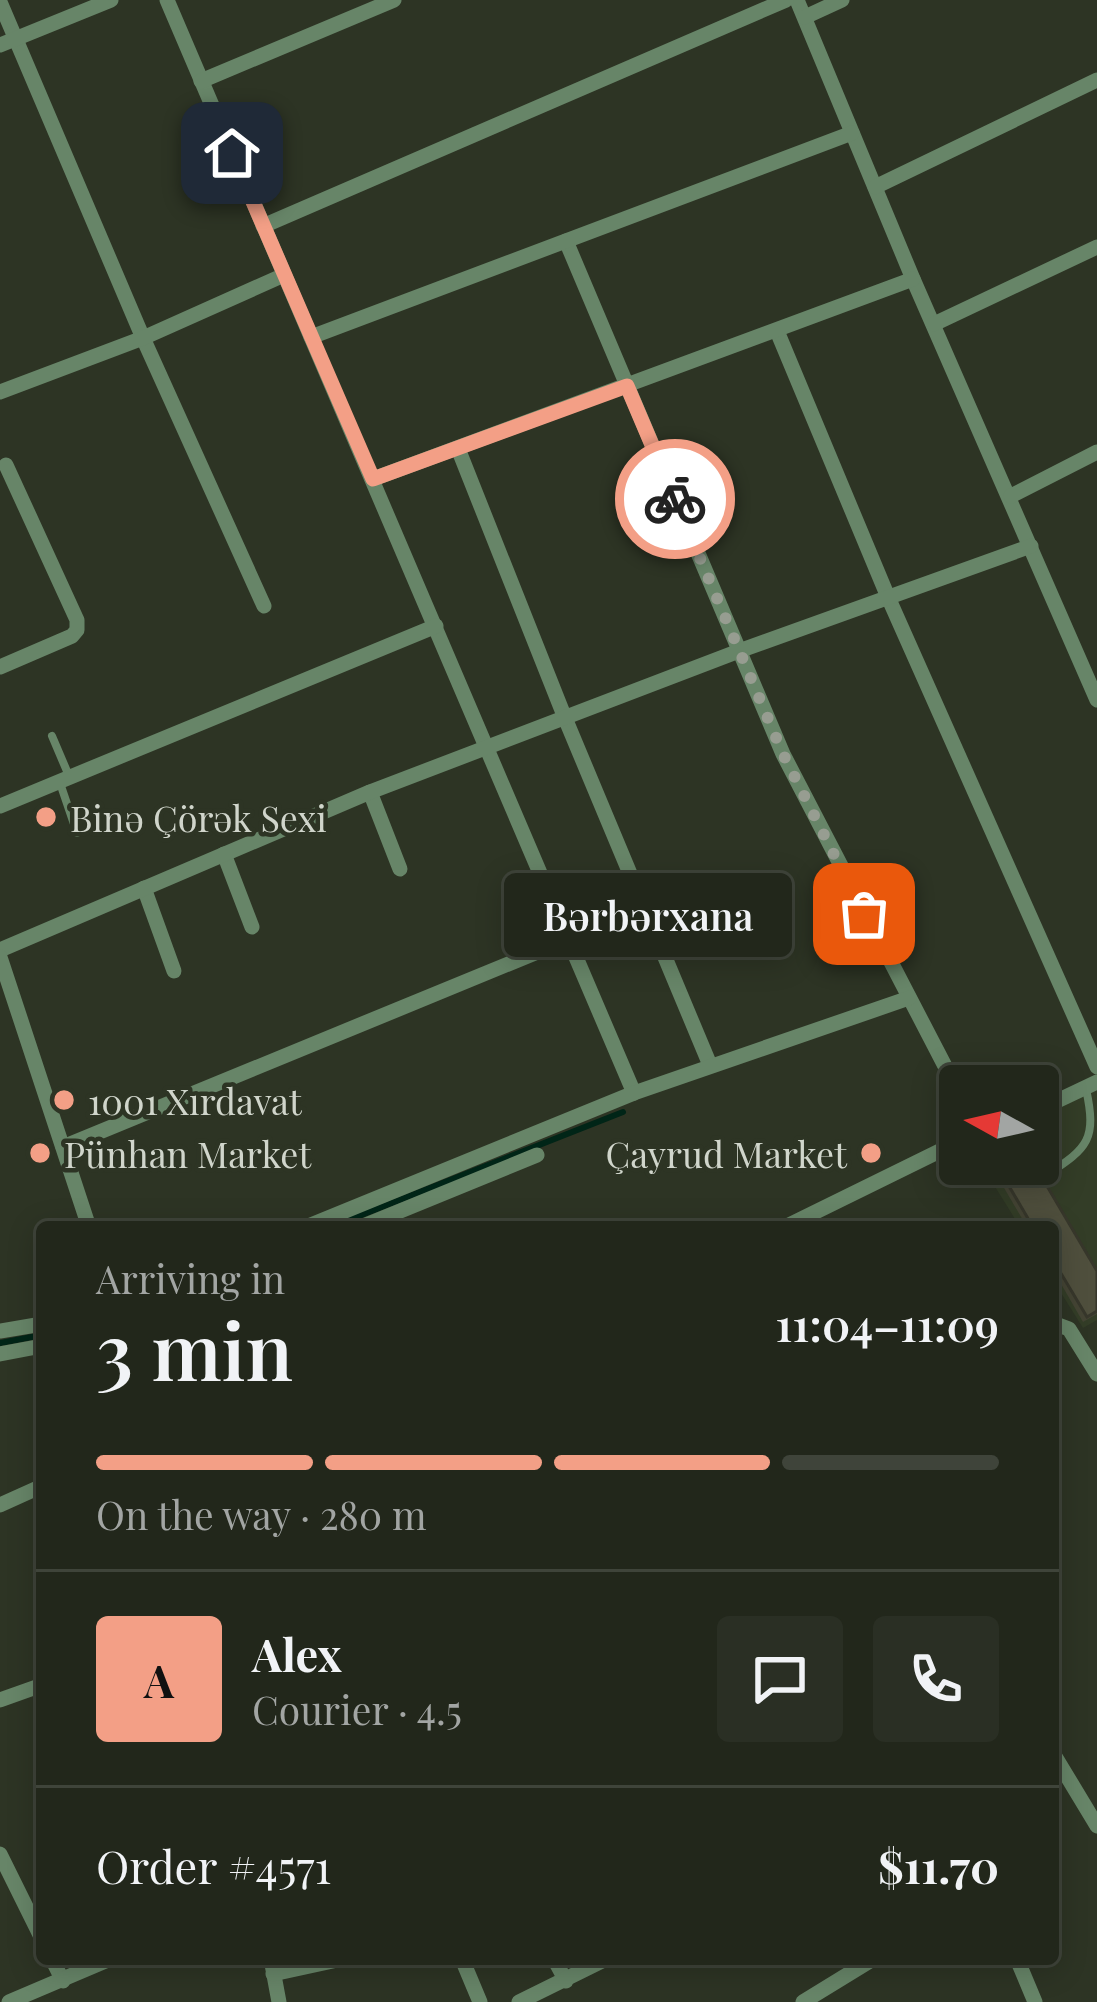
<!DOCTYPE html>
<meta charset="utf-8">
<style>
body{margin:0;font-family:"Playfair Display",serif;background:#2a2f24;color:#f1f3f6;height:100vh;display:flex;flex-direction:column;font-size:45px;white-space:nowrap}
*{box-sizing:border-box;margin:0}
p{font-size:39px;color:#a2a5a3}
.icon{flex:none;width:66px;height:66px;fill:none;stroke:currentColor;stroke-width:2;stroke-linecap:round;stroke-linejoin:round}
.map{position:relative;flex:1;overflow:hidden}
.sheet{position:absolute;left:36px;top:1221px;width:1023px;height:744px;display:flex;flex-direction:column;background:#22271b;border-radius:12px;box-shadow:0 6px 30px #0003,0 0 0 3px #3f443a}
.sheet>*{flex:none}
.needle{width:78px;rotate:278deg}
.buttons{position:absolute;left:939px;top:1065px;display:grid;gap:24px}
.buttons a{display:grid;place-items:center;width:120px;height:120px;border-radius:12px;background:#22271b;box-shadow:0 6px 30px #0003,0 0 0 3px #3f443a;font-size:60px}
.pin{position:absolute;display:grid;place-items:center;width:102px;height:102px;color:#fff;margin:-51px;border-radius:24px;box-shadow:0 6px 18px #0006}
.courier{position:absolute;display:grid;place-items:center;width:120px;height:120px;margin:-60px;border:9px solid #f39f86;border-radius:50%;background:#fff;color:#222;box-shadow:0 3px 15px #0007}
.bubble{position:absolute;height:84px;border-radius:12px;background:#22271b;box-shadow:0 6px 30px #0003,0 0 0 3px #3f443a;font-size:39px;font-weight:600;line-height:84px;text-align:center}
.overview em{font-style:normal;font-weight:600}
.overview div{display:flex;flex-direction:column-reverse}
.overview{display:flex;align-items:center;justify-content:space-between;height:204px;padding:0 60px}
h1{font-size:78px;font-weight:600;line-height:90px}
.bar{display:grid;grid-template-columns:repeat(4,1fr);gap:18px 12px;align-content:center;height:144px;padding:0 60px}
.bar i{height:15px;border-radius:9px;background:#3f443a}
.bar .current{background:#f39f86}
.bar p{grid-column:span 4}
.line{display:flex;align-items:center;gap:30px;padding:0 60px;border-top:3px solid #3f443a}
.line div{flex:1}
.round{display:grid;place-items:center;flex:none;width:126px;height:126px;border-radius:12px;background:#2a2f24}
.map>svg:first-child{display:block}
</style>
<div class="map">
<svg width="1097" height="2002" viewBox="0 0 1097 2002">
<rect width="100%" height="100%" fill="#2d3424"/>
<path fill="#333d27" d="M 1097,1089 L 1097,1320 L 1083,1328 L 1053,1280 L 1053,1227 L 1020,1227 L 981,1164 L 1038,1164 L 1038,1119 Z"/>
<g fill="none" stroke-linecap="round" stroke-linejoin="round">
<g stroke="#002517" stroke-width="6">
<path d="M 331,1227 L 623,1112"/>
<path d="M 0,1343 L 42,1335"/>
</g>
<g stroke="#678568" stroke-width="8">
<path d="M 52,736 L 69,776"/>
<path d="M 60,783 L 77,833"/>
<path d="M 1048,1174 C 1088,1148 1097,1139 1086,1089"/>
</g>
<g stroke="#678568" stroke-width="15">
<path d="M 167,0 L 634,1093"/>
<path d="M 797,0 L 913,279 L 1097,700"/>
<path d="M 0,2 L 143,338 L 264,606"/>
<path d="M 805,17 L 842,0"/>
<path d="M 0,45 L 111,0"/>
<path d="M 201,81 L 394,0"/>
<path d="M 875,187 L 1097,80"/>
<path d="M 263,226 L 786,0"/>
<path d="M 566,241 L 783,754 L 960,1095"/>
<path d="M 934,324 L 1097,247"/>
<path d="M 777,331 L 888,597 L 1097,1067"/>
<path d="M 311,337 L 852,133"/>
<path d="M 0,392 L 143,338 L 284,275"/>
<path d="M 459,451 L 565,718 L 710,1065"/>
<path d="M 373,479 L 913,279"/>
<path d="M 1011,496 L 1097,452"/>
<path d="M 0,667 L 72,636 L 77,630 L 77,620 L 6,465"/>
<path d="M 370,792 L 400,869"/>
<path d="M 0,806 L 436,626"/>
<path d="M 224,854 L 252,927"/>
<path d="M 144,888 L 174,971"/>
<path d="M 0,950 L 370,792 L 739,651 L 1031,546"/>
<path d="M 0,957 L 89,1227"/>
<path d="M 1038,1110 L 1097,1082"/>
<path d="M 63,1147 L 569,939"/>
<path d="M 306,1227 L 634,1093 L 909,998"/>
<path d="M 361,1227 L 537,1155"/>
<path d="M 785,1227 L 960,1141"/>
<path d="M 1053,1323 L 1069,1329 L 1097,1374"/>
<path d="M 0,1331 L 42,1324"/>
<path d="M 0,1354 L 42,1346"/>
<path d="M 0,1505 L 42,1486"/>
<path d="M 0,1700 L 42,1685"/>
<path d="M 1053,1753 L 1097,1826"/>
<path d="M 0,1854 L 42,1939"/>
<path d="M 52,1959 L 63,1981"/>
<path d="M 271,1959 L 279,2002"/>
<path d="M 462,1959 L 480,2002"/>
<path d="M 554,1959 L 566,1981"/>
<path d="M 1017,1959 L 1035,2002"/>
<path d="M 273,1974 L 342,1959"/>
<path d="M 9,2002 L 110,1959"/>
<path d="M 519,2002 L 606,1959"/>
<path d="M 803,2002 L 873,1959"/>
</g>
</g>
<path fill="#444434" d="M 990,1164 L 1034,1164 L 1097,1271 L 1097,1314 L 1083,1322 L 1053,1270 L 1053,1227 L 1027,1227 Z"/>
<path fill="#4f4f3d" stroke="#37372b" stroke-width="3" d="M 996,1164 L 1034,1164 L 1097,1271 L 1097,1311 L 1087,1317 L 1053,1260 L 1053,1227 L 1033,1227 Z"/>
<g fill="none" stroke-linecap="round" stroke-linejoin="round">
<path stroke="#979d91" stroke-width="12" stroke-dasharray="0 21.6" d="M 675,499 L 783,754 L 864,914"/>
<path stroke="#f39f86" stroke-width="15" d="M 232,153 L 373,479 L 627,386 L 675,499"/>
</g>
<g fill="#f39f86" stroke="#2d3424" stroke-width="4.5">
<circle cx="46" cy="817" r="12"/>
<circle cx="64" cy="1100" r="12"/>
<circle cx="40" cy="1153" r="12"/>
<circle cx="871" cy="1153" r="12"/>
</g>
<g text-anchor="middle" dominant-baseline="central" stroke-width="9" stroke-linejoin="round" paint-order="stroke">
<g font-size="36" fill="#d0d5cb" stroke="#2d3424" text-anchor="start">
<text x="70" y="817">Binə Çörək Sexi</text>
<text x="88" y="1100">1001 Xırdavat</text>
<text x="64" y="1153">Pünhan Market</text>
<text x="847" y="1153" text-anchor="end">Çayrud Market</text>
</g>
</g>
</svg>
<div class="buttons">
<a><svg class="needle" viewBox="-14 -14 28 28"><path d="M0-13l5 13h-10z" fill="#e53935"/><path d="M0 13l5-13h-10z" fill="#a2a5a3"/></svg></a>
</div>
<div class="pin" style="left:864px;top:914px;background:#ea580c"><svg class="icon" aria-label="bag" viewBox="0 0 24 24"><path d="M5 8h14l-1 12H6zM9 8a3 3 0 0 1 6 0"/></svg></div>
<div class="pin" style="left:232px;top:153px;background:#1f2937"><svg class="icon" aria-label="home" viewBox="0 0 24 24"><path d="M3 11l9-7 9 7M6 9v11h12V9"/></svg></div>
<div class="courier" style="left:675px;top:499px"><svg class="icon" aria-label="bike" viewBox="0 0 24 24"><circle cx="6" cy="16" r="4"/><circle cx="18" cy="16" r="4"/><path d="M6 16l4-8h5l3 8M10 8l3 8H6M13 5h3"/></svg></div>
<div class="bubble" style="left:504px;top:873px;width:288px">Bərbərxana</div>
<section class="sheet">
<div class="overview"><div><h1>3 min</h1><p>Arriving in</p></div><em>11:04–11:09</em></div>
<div class="bar"><i class="current"></i><i class="current"></i><i class="current"></i><i></i><p>On the way · 280 m</p></div>
<div class="line" style="height:216px"><b class="round" style="background:#f39f86;color:#111">A</b><div><b>Alex</b><p>Courier · 4.5</p></div><a class="round"><svg class="icon" aria-label="chat" viewBox="0 0 24 24"><path d="M4 5h16v11H9l-5 4z"/></svg></a><a class="round"><svg class="icon" aria-label="phone" viewBox="0 0 24 24"><path d="M5 4h4l2 5-3 2q2 4 5 5l2-3 5 2v4C11 20 4 13 5 4z"/></svg></a></div>
<div class="line" style="height:156px"><div>Order #4571</div><b>$11.70</b></div>
</section>
</div>
